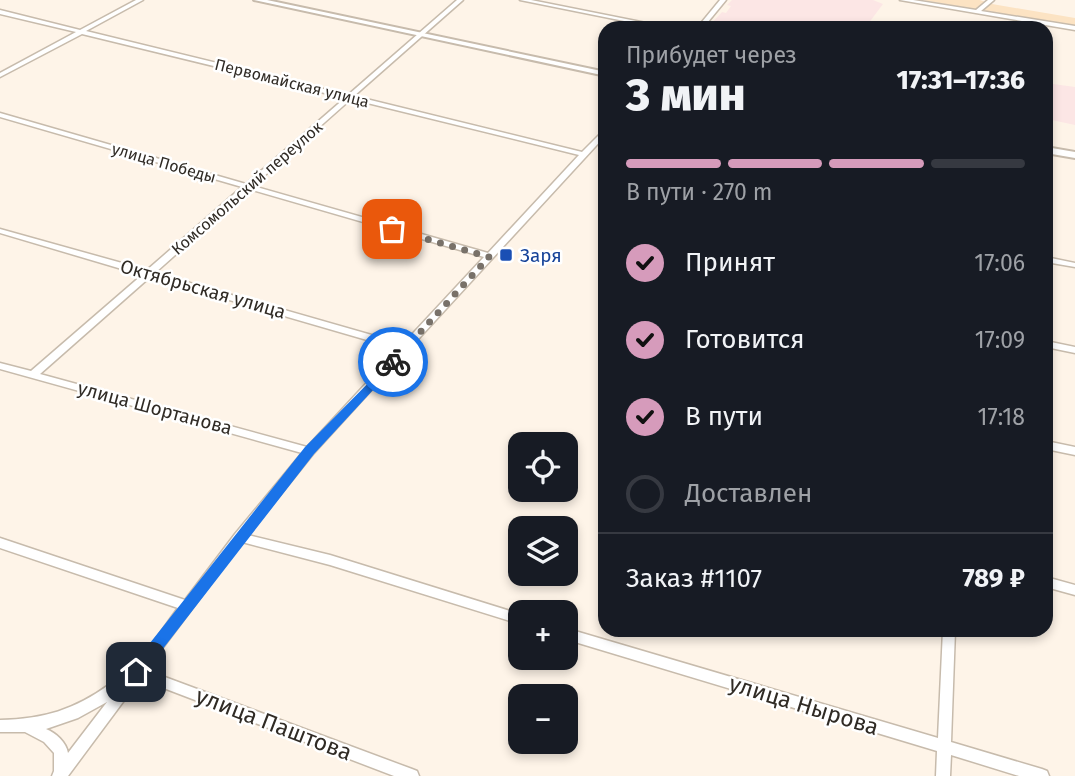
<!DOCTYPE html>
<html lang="ru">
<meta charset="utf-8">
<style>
body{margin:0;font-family:"Fira Sans",sans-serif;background:#20242c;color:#f1f3f6;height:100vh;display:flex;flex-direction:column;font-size:26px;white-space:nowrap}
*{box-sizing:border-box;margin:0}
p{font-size:23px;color:#9ea1a6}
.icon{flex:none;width:38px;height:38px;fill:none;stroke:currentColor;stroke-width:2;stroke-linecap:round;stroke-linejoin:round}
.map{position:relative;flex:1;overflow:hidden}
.panel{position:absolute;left:598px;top:21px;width:455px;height:616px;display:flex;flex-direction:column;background:#171b24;border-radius:21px;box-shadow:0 4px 10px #0003}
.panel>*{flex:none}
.controls{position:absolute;left:508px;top:432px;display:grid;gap:14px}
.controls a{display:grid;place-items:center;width:70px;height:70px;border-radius:14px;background:#171b24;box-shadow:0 4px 10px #0003;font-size:35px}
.pin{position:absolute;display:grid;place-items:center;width:60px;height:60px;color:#fff;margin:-30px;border-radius:14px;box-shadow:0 4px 10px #0006}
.courier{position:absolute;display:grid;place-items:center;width:70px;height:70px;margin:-35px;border:5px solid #1a73e8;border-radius:50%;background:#fff;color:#222;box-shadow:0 2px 9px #0007}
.headline em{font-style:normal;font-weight:800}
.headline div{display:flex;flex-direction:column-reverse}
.headline{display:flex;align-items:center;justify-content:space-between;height:119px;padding:0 28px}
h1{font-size:46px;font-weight:800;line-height:52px}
.bar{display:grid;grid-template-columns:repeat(4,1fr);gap:10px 7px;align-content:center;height:84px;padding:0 28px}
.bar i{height:9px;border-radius:5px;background:#363941}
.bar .active{background:#d69bbb}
.bar p{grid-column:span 4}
.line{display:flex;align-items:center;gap:18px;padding:0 28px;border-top:2px solid #363941}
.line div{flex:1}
ol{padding:0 28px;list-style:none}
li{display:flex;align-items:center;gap:21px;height:77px}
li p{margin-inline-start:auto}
li .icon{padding:7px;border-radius:50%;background:#d69bbb;color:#111;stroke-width:4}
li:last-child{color:#9ea1a6}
li i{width:38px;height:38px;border:4px solid #363941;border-radius:50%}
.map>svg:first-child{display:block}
</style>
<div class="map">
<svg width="1075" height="776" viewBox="0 0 1075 776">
<rect width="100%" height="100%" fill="#fef4e8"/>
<g fill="#fce6e5">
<path d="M 732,0 L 873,0 L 883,4 L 865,28 L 709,26 L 722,12 L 726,13 L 731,6 L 727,5 Z"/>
<path d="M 1046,83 L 1075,87 L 1075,125 L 1047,119 Z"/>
</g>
<path fill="#fce3c3" d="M 922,0 L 980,0 L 992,4 L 1075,18 L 1075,26 Z"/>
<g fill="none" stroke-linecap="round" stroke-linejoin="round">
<g stroke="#c7bbac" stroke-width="3">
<g id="minor">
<path d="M 136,0 L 143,0 L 86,31 L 348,95 L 457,0 L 463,0 L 354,96 L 582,152 L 606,128 L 606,135 L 411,347 L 410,350 L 407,351 L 313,454 L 248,535 L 330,555 L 520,614 L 520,624 L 330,565 L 242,542 L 146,670 L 412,769 L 417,771 L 419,776 L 394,776 L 140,679 L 68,776 L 52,776 L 54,771 L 54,753 L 44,742 L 25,732 L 0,732 L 0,720 C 44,719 74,710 110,684 C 119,678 129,672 136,664 C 151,647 164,627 178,608 L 0,548 L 0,538 L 185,600 L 235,534 L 302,453 L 0,369 L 0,363 L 31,371 L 142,275 L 0,233 L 0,229 L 147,270 L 242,187 L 0,117 L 0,113 L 246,184 L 345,98 L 82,34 L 0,77 L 0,73 L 76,32 L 0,14 L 0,10 L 80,30 ZM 351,99 L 579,155 L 488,253 L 253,186 ZM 249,189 L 484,257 L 403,344 L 155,273 ZM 150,277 L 398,349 L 307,447 L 40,374 ZM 107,702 L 68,753 C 66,742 56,733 46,729 L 78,718 Z"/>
<path d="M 520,0 L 531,0 L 671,28 L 659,28 Z"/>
<path d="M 720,0 L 726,0 L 703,28 L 697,28 Z"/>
<path d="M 900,0 L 913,0 L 976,10 L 988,0 L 994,0 L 981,11 L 1075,26 L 1075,30 Z"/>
<path d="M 1046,257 L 1075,263 L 1075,267 L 1046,262 Z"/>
<path d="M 1046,341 L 1075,347 L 1075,353 L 1046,347 Z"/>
<path d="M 1046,441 L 1075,447 L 1075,455 L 1046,449 Z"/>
<path d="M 1046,577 L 1075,585 L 1075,595 L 1046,587 Z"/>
<path d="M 565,628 L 938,738 L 943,630 L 955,630 L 951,742 L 1042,769 L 1047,771 L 1049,776 L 1019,776 L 951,755 L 950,776 L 936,776 L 937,751 L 565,639 Z"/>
</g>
</g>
<g stroke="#c7bbac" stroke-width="4">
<g id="tertiary">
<path d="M 254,0 L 267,0 L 606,72 L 606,76 Z"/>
<path d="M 1046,147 L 1075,152 L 1075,158 L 1046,153 Z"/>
</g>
</g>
<use href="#minor" fill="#fff" fill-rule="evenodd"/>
<use href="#tertiary" fill="#fff" fill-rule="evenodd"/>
</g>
<path fill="#1a73e8" d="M 393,358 L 397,359 L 397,364 L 314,454 L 141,677 L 131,677 L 128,672 L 131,667 L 305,447 Z"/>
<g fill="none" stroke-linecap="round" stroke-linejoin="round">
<path stroke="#787169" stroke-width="7" stroke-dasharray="0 12.6" d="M 392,229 L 489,257 L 393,362"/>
</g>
<rect fill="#1a4fb4" stroke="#fff" stroke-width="2.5" x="499" y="248" width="14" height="14" rx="3.5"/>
<g text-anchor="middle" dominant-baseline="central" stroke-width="5" stroke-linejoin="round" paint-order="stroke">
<g font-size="16" fill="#302b25" stroke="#fff">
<text transform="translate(292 83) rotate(14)">Первомайская улица</text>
<text transform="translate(164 163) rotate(16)">улица Победы</text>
<text transform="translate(247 188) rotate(-41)">Комсомольский переулок</text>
</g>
<g font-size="19" fill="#164399" stroke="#fff" text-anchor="start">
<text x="520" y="255">Заря</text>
</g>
<g font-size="19" fill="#302b25" stroke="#fff">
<text transform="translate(203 289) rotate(16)">Октябрьская улица</text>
<text transform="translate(155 408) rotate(15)">улица Шортанова</text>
</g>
<g font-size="23" fill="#302b25" stroke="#fff">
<text transform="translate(804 705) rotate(17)">улица Нырова</text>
<text transform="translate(274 724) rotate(21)">улица Паштова</text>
</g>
</g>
</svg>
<div class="controls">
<a><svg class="icon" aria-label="locate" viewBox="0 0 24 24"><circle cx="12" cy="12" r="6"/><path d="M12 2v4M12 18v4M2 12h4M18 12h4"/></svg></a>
<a><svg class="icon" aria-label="layers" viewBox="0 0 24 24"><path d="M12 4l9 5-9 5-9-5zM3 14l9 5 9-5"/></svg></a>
<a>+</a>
<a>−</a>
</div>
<div class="pin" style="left:392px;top:229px;background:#ea580c"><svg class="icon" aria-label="bag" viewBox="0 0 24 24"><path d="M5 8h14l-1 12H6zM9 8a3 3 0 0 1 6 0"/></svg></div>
<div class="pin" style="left:136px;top:672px;background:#1f2937"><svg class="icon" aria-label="home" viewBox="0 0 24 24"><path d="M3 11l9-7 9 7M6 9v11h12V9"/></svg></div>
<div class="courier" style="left:393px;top:362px"><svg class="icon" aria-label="bike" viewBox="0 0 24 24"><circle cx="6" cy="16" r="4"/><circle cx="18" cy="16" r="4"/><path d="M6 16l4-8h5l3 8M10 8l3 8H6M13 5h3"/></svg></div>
<section class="panel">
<div class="headline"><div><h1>3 мин</h1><p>Прибудет через</p></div><em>17:31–17:36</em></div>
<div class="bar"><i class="active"></i><i class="active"></i><i class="active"></i><i></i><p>В пути · 270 m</p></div>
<ol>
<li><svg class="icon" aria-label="check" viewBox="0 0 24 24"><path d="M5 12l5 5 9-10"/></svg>Принят<p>17:06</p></li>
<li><svg class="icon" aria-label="check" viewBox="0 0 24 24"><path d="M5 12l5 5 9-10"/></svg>Готовится<p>17:09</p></li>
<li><svg class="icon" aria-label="check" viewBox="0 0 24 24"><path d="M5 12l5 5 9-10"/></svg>В пути<p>17:18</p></li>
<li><i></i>Доставлен</li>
</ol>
<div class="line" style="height:91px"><div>Заказ #1107</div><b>789 ₽</b></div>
</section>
</div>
